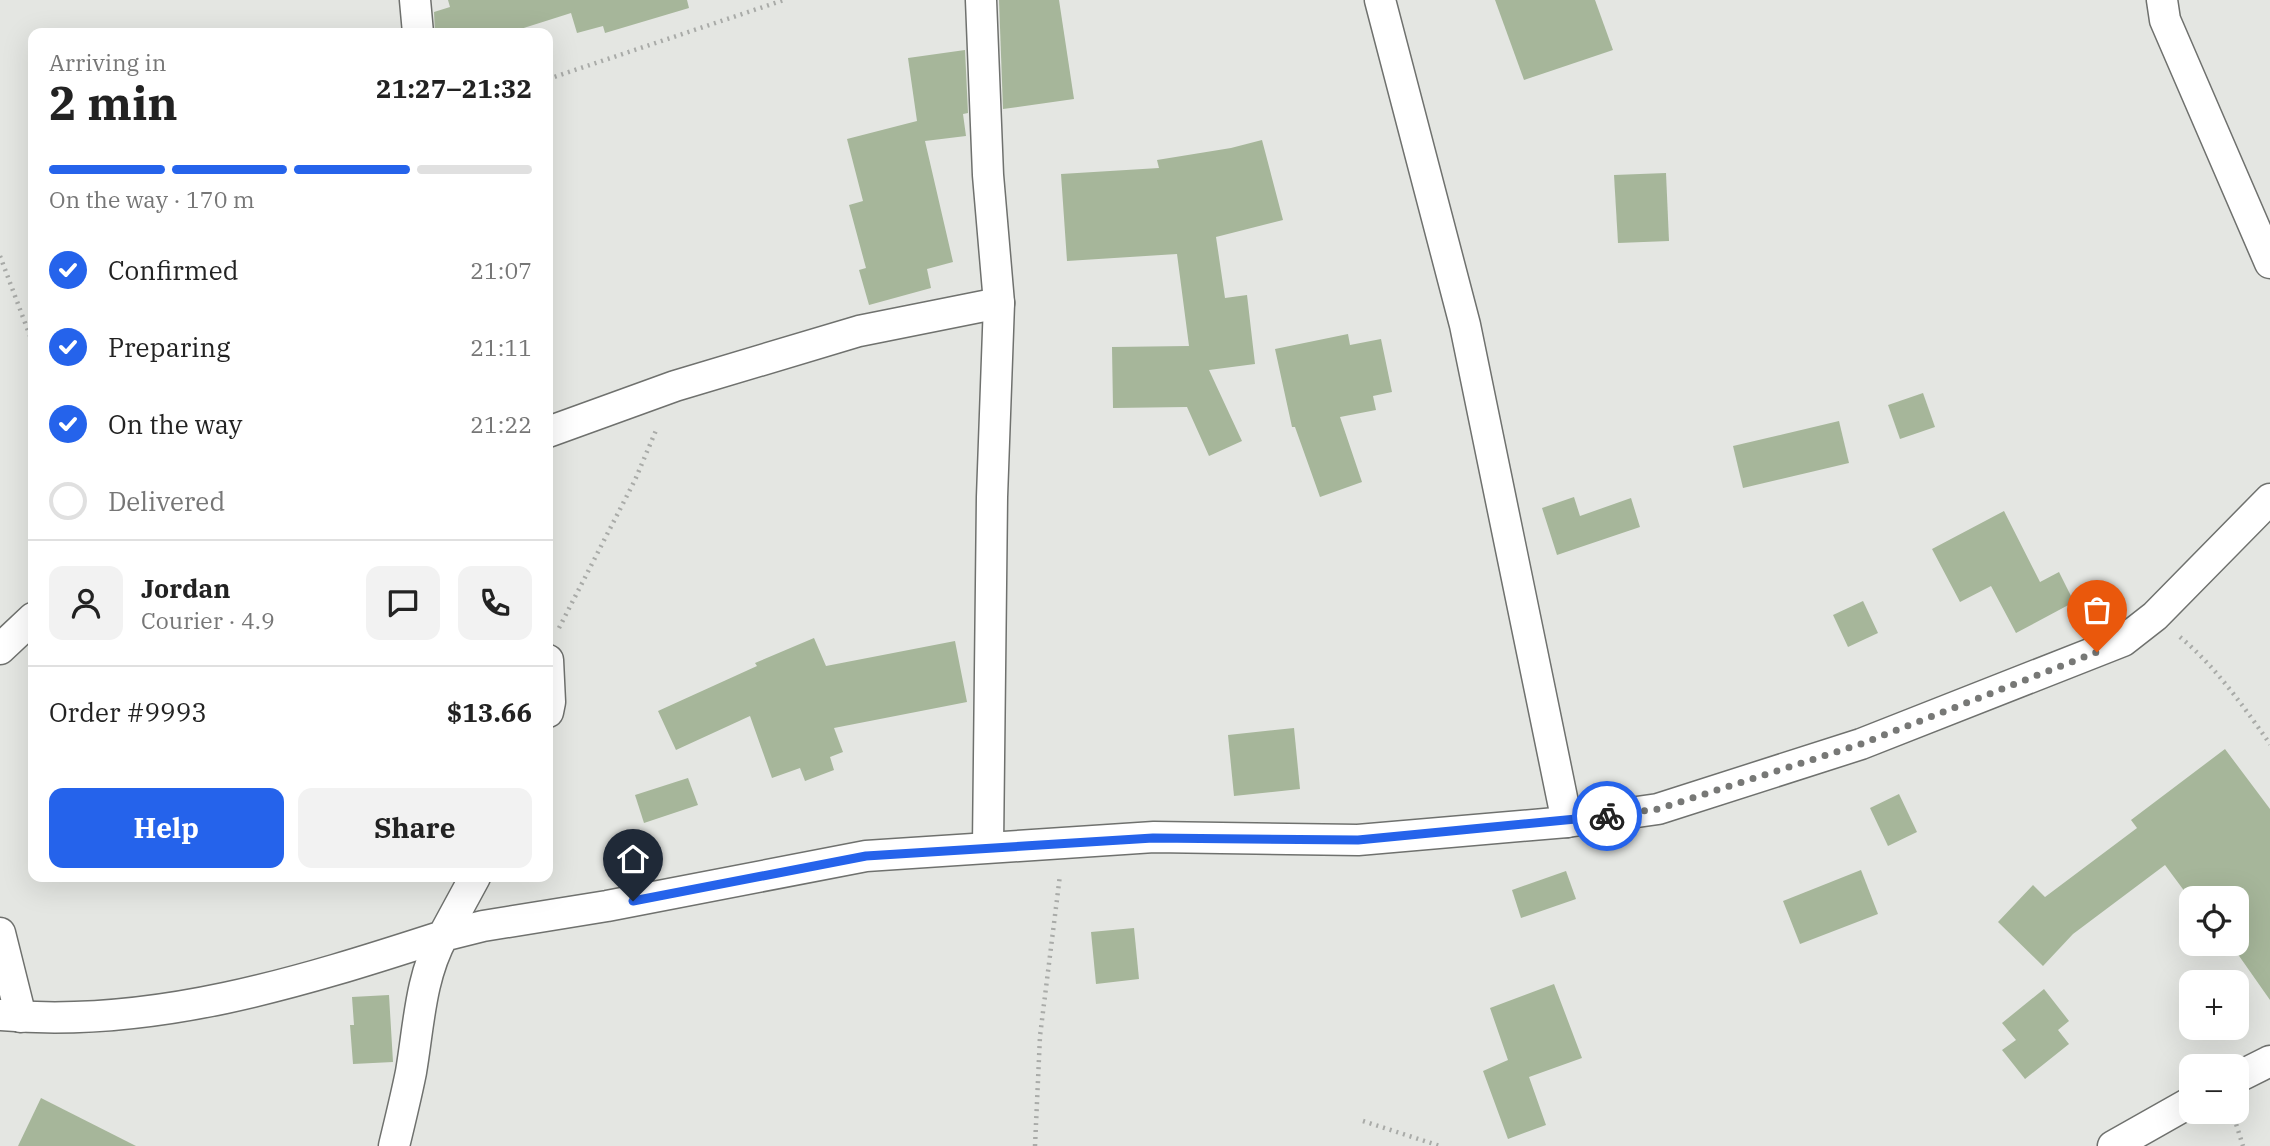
<!DOCTYPE html>
<meta charset="utf-8">
<style>
body{margin:0;font-family:"IBM Plex Serif",serif;background:#f2f2f2;color:#222;height:100vh;display:flex;flex-direction:column;font-size:26px;white-space:nowrap}
*{box-sizing:border-box;margin:0}
p{font-size:23px;color:#767676}
.icon{flex:none;width:38px;height:38px;fill:none;stroke:currentColor;stroke-width:2;stroke-linecap:round;stroke-linejoin:round}
.map{position:relative;flex:1;overflow:hidden}
.details{position:absolute;left:28px;top:28px;width:525px;height:854px;display:flex;flex-direction:column;background:#fff;border-radius:14px;box-shadow:0 7px 28px #0002}
.details>*{flex:none}
.fabs{position:absolute;left:2179px;top:886px;display:grid;gap:14px}
.fabs a{display:grid;place-items:center;width:70px;height:70px;border-radius:14px;background:#fff;box-shadow:0 7px 28px #0002;font-size:35px}
.pin{position:absolute;display:grid;place-items:center;width:60px;height:60px;color:#fff;margin:-72px -30px;border-radius:50% 50% 50% 0;rotate:-45deg;box-shadow:0 0 7px #0007}
.pin .icon{rotate:45deg}
.courier{position:absolute;display:grid;place-items:center;width:70px;height:70px;margin:-35px;border:5px solid #2563eb;border-radius:50%;background:#fff;color:#222;box-shadow:0 2px 9px #0007}
.summary em{font-style:normal;font-weight:700}
.summary div{display:flex;flex-direction:column-reverse}
.summary{display:flex;align-items:center;justify-content:space-between;height:119px;padding:0 21px}
h1{font-size:46px;font-weight:700;line-height:52px}
.bar{display:grid;grid-template-columns:repeat(4,1fr);gap:10px 7px;align-content:center;height:84px;padding:0 21px}
.bar i{height:9px;border-radius:5px;background:#e0e0e0}
.bar .selected{background:#2563eb}
.bar p{grid-column:span 4}
.line{display:flex;align-items:center;gap:18px;padding:0 21px;border-top:2px solid #e0e0e0}
.line div{flex:1}
.round{display:grid;place-items:center;flex:none;width:74px;height:74px;border-radius:14px;background:#f2f2f2}
ol{padding:0 21px;list-style:none}
li{display:flex;align-items:center;gap:21px;height:77px}
li p{margin-inline-start:auto}
li .icon{padding:7px;border-radius:50%;background:#2563eb;color:#fff;stroke-width:4}
li:last-child{color:#767676}
li i{width:38px;height:38px;border:4px solid #e0e0e0;border-radius:50%}
.action{display:flex;gap:14px;margin-top:auto;padding:14px 21px}
.action a{flex:1;height:80px;border-radius:14px;background:#2563eb;color:#fff;font-size:28px;font-weight:700;line-height:80px;text-align:center}
.action a+a{background:#f2f2f2;color:#222}
.map>svg:first-child{display:block}
</style>
<div class="map">
<svg width="2270" height="1146" viewBox="0 0 2270 1146">
<rect width="100%" height="100%" fill="#e4e6e2"/>
<g fill="#a6b69a">
<path d="M 448,0 L 687,0 L 689,8 L 605,33 L 603,26 L 577,33 L 571,13 L 508,33 L 435,33 L 434,12 L 450,7 Z"/>
<path d="M 999,0 L 1059,0 L 1074,99 L 1003,109 Z"/>
<path d="M 1495,0 L 1595,0 L 1613,50 L 1524,80 Z"/>
<path d="M 965,50 L 968,113 L 963,114 L 966,136 L 925,141 L 953,262 L 927,269 L 931,288 L 869,305 L 859,270 L 866,268 L 849,205 L 863,201 L 847,139 L 917,121 L 908,58 Z"/>
<path d="M 1262,140 L 1283,220 L 1216,237 L 1225,298 L 1247,295 L 1255,364 L 1209,370 L 1242,441 L 1209,456 L 1187,407 L 1113,408 L 1112,347 L 1189,346 L 1177,254 L 1067,261 L 1061,174 L 1159,168 L 1157,160 L 1231,148 Z"/>
<path d="M 1666,173 L 1669,241 L 1618,243 L 1614,175 Z"/>
<path d="M 1348,334 L 1350,345 L 1381,339 L 1392,392 L 1373,396 L 1376,410 L 1340,417 L 1362,482 L 1320,497 L 1295,427 L 1292,427 L 1275,349 Z"/>
<path d="M 1923,393 L 1935,427 L 1900,439 L 1888,405 Z"/>
<path d="M 1839,421 L 1849,463 L 1743,488 L 1733,446 Z"/>
<path d="M 1574,497 L 1580,516 L 1631,498 L 1640,527 L 1557,555 L 1542,508 Z"/>
<path d="M 2004,511 L 2040,582 L 2059,572 L 2074,602 L 2016,633 L 1991,586 L 1960,602 L 1932,549 Z"/>
<path d="M 1863,601 L 1878,633 L 1848,647 L 1833,615 Z"/>
<path d="M 814,638 L 826,666 L 955,641 L 967,702 L 834,728 L 843,752 L 830,757 L 834,770 L 805,781 L 800,768 L 772,778 L 750,716 L 676,750 L 658,711 L 757,666 L 755,663 Z"/>
<path d="M 1294,728 L 1300,789 L 1234,796 L 1228,735 Z"/>
<path d="M 2225,749 L 2270,809 L 2270,1000 L 2230,943 L 2236,943 L 2236,898 L 2197,898 L 2191,889 L 2191,900 L 2165,865 L 2073,934 L 2043,966 L 1998,922 L 2033,885 L 2045,897 L 2137,828 L 2131,820 Z"/>
<path d="M 688,778 L 698,805 L 644,823 L 635,795 Z"/>
<path d="M 1899,794 L 1917,832 L 1888,846 L 1870,808 Z"/>
<path d="M 1861,870 L 1878,914 L 1800,944 L 1783,901 Z"/>
<path d="M 1566,871 L 1576,899 L 1521,918 L 1512,890 Z"/>
<path d="M 1134,928 L 1139,979 L 1096,984 L 1091,932 Z"/>
<path d="M 1554,984 L 1582,1058 L 1529,1077 L 1546,1125 L 1508,1139 L 1483,1071 L 1508,1060 L 1490,1008 Z"/>
<path d="M 2044,989 L 2069,1021 L 2058,1030 L 2069,1044 L 2025,1079 L 2002,1050 L 2016,1040 L 2002,1023 Z"/>
<path d="M 389,995 L 393,1062 L 353,1064 L 350,1025 L 354,1025 L 352,997 Z"/>
<path d="M 41,1098 L 136,1146 L 18,1146 Z"/>
</g>
<g fill="none" stroke-linecap="round" stroke-linejoin="round">
<g stroke="#6f716e" stroke-width="33">
<g id="street">
<path d="M 415,0 L 418,33"/>
<path d="M 981,0 L 988,175 L 999,303 L 992,497 L 988,846"/>
<path d="M 1380,0 L 1465,325 L 1567,822"/>
<path d="M 2162,0 L 2165,20 L 2270,263"/>
<path d="M 548,432 L 675,386 L 859,331 L 999,303"/>
<path d="M 0,649 L 33,618"/>
<path d="M 548,660 L 550,702 L 548,712"/>
<path d="M 0,933 L 21,1017"/>
<path d="M 0,1015 C 152,1029 301,982 443,936 L 475,877"/>
<path d="M 2236,1078 L 2270,1061"/>
<path d="M 394,1146 C 400,1121 406,1097 411,1072 C 419,1025 420,978 443,936 L 483,926 L 607,906 L 866,856 L 1154,837 L 1358,840 L 1567,822 L 1658,809 L 1861,744 L 2123,641 L 2155,616 L 2270,499"/>
<path d="M 2113,1146 L 2191,1102"/>
</g>
</g>
<g stroke="#a9aba8" stroke-width="4.5" stroke-dasharray="2 5" stroke-linecap="butt">
<path d="M 548,79 L 784,0"/>
<path d="M 0,256 L 33,344"/>
<path d="M 559,628 L 635,480 L 657,428"/>
<path d="M 2180,637 C 2215,666 2244,707 2270,744"/>
<path d="M 2232,1111 L 2243,1146"/>
<path d="M 1363,1121 L 1440,1146"/>
<path d="M 1035,1146 L 1040,1036 L 1060,875"/>
</g>
<use href="#street" stroke="#fff" stroke-width="30"/>
</g>
<g fill="none" stroke-linecap="round" stroke-linejoin="round">
<path stroke="#777876" stroke-width="7" stroke-dasharray="0 12.6" d="M 1607,816 L 1658,809 L 1861,744 L 2097,652"/>
<path stroke="#2563eb" stroke-width="9" d="M 633,901 L 866,856 L 1153,838 L 1358,840 L 1607,816"/>
</g>
</svg>
<div class="fabs">
<a><svg class="icon" aria-label="locate" viewBox="0 0 24 24"><circle cx="12" cy="12" r="6"/><path d="M12 2v4M12 18v4M2 12h4M18 12h4"/></svg></a>
<a>+</a>
<a>−</a>
</div>
<div class="pin" style="left:2097px;top:652px;background:#ea580c"><svg class="icon" aria-label="bag" viewBox="0 0 24 24"><path d="M5 8h14l-1 12H6zM9 8a3 3 0 0 1 6 0"/></svg></div>
<div class="pin" style="left:633px;top:901px;background:#1f2937"><svg class="icon" aria-label="home" viewBox="0 0 24 24"><path d="M3 11l9-7 9 7M6 9v11h12V9"/></svg></div>
<div class="courier" style="left:1607px;top:816px"><svg class="icon" aria-label="bike" viewBox="0 0 24 24"><circle cx="6" cy="16" r="4"/><circle cx="18" cy="16" r="4"/><path d="M6 16l4-8h5l3 8M10 8l3 8H6M13 5h3"/></svg></div>
<section class="details">
<div class="summary"><div><h1>2 min</h1><p>Arriving in</p></div><em>21:27–21:32</em></div>
<div class="bar"><i class="selected"></i><i class="selected"></i><i class="selected"></i><i></i><p>On the way · 170 m</p></div>
<ol>
<li><svg class="icon" aria-label="check" viewBox="0 0 24 24"><path d="M5 12l5 5 9-10"/></svg>Confirmed<p>21:07</p></li>
<li><svg class="icon" aria-label="check" viewBox="0 0 24 24"><path d="M5 12l5 5 9-10"/></svg>Preparing<p>21:11</p></li>
<li><svg class="icon" aria-label="check" viewBox="0 0 24 24"><path d="M5 12l5 5 9-10"/></svg>On the way<p>21:22</p></li>
<li><i></i>Delivered</li>
</ol>
<div class="line" style="height:126px"><a class="round"><svg class="icon" aria-label="person" viewBox="0 0 24 24"><circle cx="12" cy="8" r="4"/><path d="M4 21q1-7 8-7t8 7"/></svg></a><div><b>Jordan</b><p>Courier · 4.9</p></div><a class="round"><svg class="icon" aria-label="chat" viewBox="0 0 24 24"><path d="M4 5h16v11H9l-5 4z"/></svg></a><a class="round"><svg class="icon" aria-label="phone" viewBox="0 0 24 24"><path d="M5 4h4l2 5-3 2q2 4 5 5l2-3 5 2v4C11 20 4 13 5 4z"/></svg></a></div>
<div class="line" style="height:91px"><div>Order #9993</div><b>$13.66</b></div>
<div class="action"><a>Help</a><a>Share</a></div>
</section>
</div>
